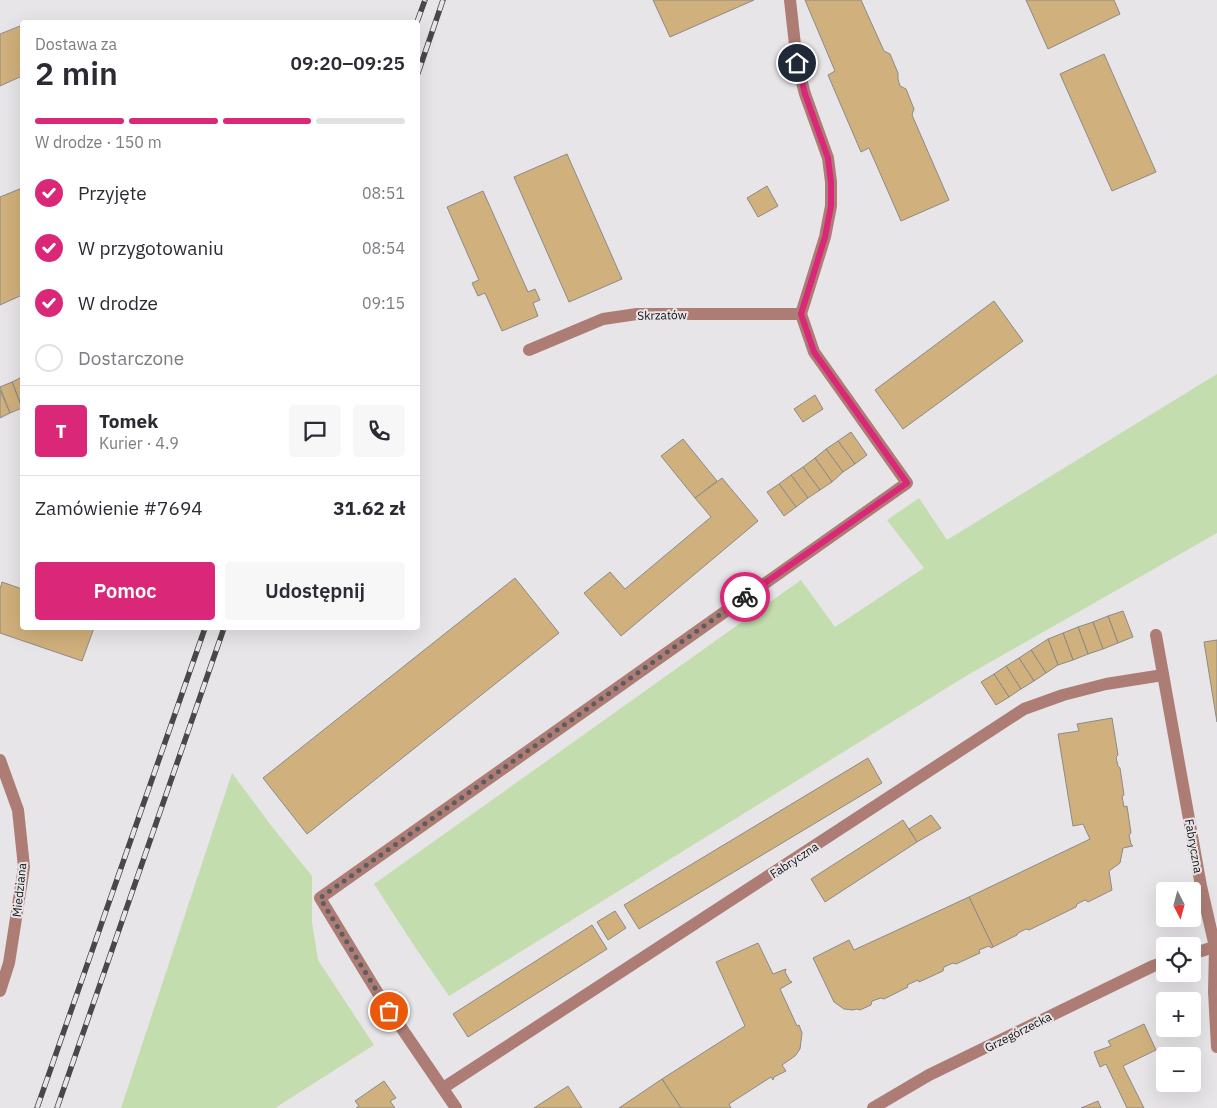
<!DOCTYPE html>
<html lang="pl">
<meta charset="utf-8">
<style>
body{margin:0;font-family:"IBM Plex Sans",sans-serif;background:#f7f7f7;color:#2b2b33;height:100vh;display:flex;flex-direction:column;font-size:19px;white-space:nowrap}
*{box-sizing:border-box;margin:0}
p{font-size:16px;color:#7c7c81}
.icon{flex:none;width:28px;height:28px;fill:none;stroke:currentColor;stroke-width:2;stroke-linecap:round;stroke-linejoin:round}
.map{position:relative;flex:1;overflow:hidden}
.panel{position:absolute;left:20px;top:20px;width:400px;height:610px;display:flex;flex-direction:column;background:#fff;border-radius:5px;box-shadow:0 5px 20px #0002}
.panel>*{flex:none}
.needle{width:32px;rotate:174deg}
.buttons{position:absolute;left:1156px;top:882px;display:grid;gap:10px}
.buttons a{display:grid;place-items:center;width:45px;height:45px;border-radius:5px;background:#fff;box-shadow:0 5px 20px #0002;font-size:25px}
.pin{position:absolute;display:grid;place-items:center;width:42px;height:42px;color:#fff;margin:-21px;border:2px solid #fff;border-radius:50%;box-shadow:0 1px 5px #0007}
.courier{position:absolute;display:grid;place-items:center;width:50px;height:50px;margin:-25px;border:4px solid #db2777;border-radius:50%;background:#fff;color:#222;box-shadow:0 1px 6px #0007}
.overview em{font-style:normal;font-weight:600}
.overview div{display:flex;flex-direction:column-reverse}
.overview{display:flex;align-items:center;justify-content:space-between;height:85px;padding:0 15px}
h1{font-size:32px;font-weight:600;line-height:38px}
.bar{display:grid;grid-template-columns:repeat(4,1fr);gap:8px 5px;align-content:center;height:60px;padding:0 15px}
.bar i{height:6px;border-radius:4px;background:#e1e1e2}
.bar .current{background:#db2777}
.bar p{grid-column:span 4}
.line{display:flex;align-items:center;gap:12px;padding:0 15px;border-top:1px solid #e1e1e2}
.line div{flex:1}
.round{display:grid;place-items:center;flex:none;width:52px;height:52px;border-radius:5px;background:#f7f7f7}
ol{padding:0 15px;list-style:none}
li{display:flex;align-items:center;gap:15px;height:55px}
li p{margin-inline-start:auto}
li .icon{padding:5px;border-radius:50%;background:#db2777;color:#fff;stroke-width:4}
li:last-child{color:#7c7c81}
li i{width:28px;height:28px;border:2px solid #e1e1e2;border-radius:50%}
.button{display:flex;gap:10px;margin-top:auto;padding:10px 15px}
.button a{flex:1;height:58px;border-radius:5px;background:#db2777;color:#fff;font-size:20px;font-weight:600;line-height:58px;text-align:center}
.button a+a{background:#f7f7f7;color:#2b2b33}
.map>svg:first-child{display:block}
</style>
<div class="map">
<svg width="1217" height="1108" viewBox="0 0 1217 1108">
<rect width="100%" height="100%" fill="#e8e5e8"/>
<g fill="#c3ddae">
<path d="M 1217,374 L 1217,533 L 971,673 L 449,996 L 415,947 L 374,884 L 801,580 L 835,627 L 924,568 L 887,520 L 919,498 L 947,540 Z"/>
<path d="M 232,773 L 273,828 L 312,876 L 312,922 L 318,960 L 374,1045 L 275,1108 L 121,1108 Z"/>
</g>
<g fill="#d0b07c" stroke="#8c8a87">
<path d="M 653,0 L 754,0 L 670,37 Z"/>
<path d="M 805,0 L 861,0 L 884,51 L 890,54 L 898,73 L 898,79 L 900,86 L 906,89 L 914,109 L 912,115 L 949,200 L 901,221 L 869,148 L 861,152 L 828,75 L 835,71 Z"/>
<path d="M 1026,0 L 1114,0 L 1120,14 L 1048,49 Z"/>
<path d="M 20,26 L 22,33 L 22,76 L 0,86 L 0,34 Z"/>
<path d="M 1104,54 L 1156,172 L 1112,191 L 1060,74 Z"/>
<path d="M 567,154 L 622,279 L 569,302 L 514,177 Z"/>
<path d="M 767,186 L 778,206 L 758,217 L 747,198 Z"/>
<path d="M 22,188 L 22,295 L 0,305 L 0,197 Z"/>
<path d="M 483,191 L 528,292 L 535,289 L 540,300 L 533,303 L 538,316 L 502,331 L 485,293 L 478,296 L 472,283 L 479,280 L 447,207 Z"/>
<path d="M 994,301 L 1023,341 L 903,429 L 875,390 Z"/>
<path d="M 22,377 L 22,407 L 12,382 Z"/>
<path d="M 12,382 L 22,408 L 10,413 L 0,387 Z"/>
<path d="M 0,390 L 10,413 L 0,418 Z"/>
<path d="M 815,395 L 823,409 L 803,422 L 794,409 Z"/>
<path d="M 851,432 L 867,455 L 855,464 L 838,441 Z"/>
<path d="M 683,439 L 717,481 L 695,498 L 661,456 Z"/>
<path d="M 838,441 L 855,464 L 843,472 L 826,449 Z"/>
<path d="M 826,449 L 843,472 L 832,482 L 815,458 Z"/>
<path d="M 815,458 L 832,482 L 820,490 L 803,467 Z"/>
<path d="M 803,467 L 820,490 L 808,498 L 791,475 Z"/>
<path d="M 791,475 L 808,498 L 796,507 L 779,484 Z"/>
<path d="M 722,478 L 758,521 L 621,636 L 584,593 L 610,572 L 625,589 L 711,517 L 695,498 Z"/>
<path d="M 779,484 L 796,507 L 784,516 L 767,492 Z"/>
<path d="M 515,578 L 559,633 L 307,834 L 263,778 Z"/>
<path d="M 2,582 L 22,589 L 22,628 L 94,628 L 82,661 L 0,633 L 0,589 Z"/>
<path d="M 1123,611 L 1133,637 L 1118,643 L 1108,616 Z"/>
<path d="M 1108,616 L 1118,643 L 1103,649 L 1093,622 Z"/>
<path d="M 1093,622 L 1103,649 L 1088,654 L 1078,627 Z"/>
<path d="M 1078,627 L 1088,654 L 1073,660 L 1063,633 Z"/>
<path d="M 1063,633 L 1073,660 L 1058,665 L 1048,639 Z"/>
<path d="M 1048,639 L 1058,665 L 1046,673 L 1031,650 Z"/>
<path d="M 1217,640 L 1217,722 L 1204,642 Z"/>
<path d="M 1031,650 L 1046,673 L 1034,681 L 1019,658 Z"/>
<path d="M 1019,658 L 1034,681 L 1021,689 L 1006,666 Z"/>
<path d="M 1006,666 L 1021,689 L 1009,697 L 994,674 Z"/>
<path d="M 994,674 L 1009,697 L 996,705 L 981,682 Z"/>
<path d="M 1112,718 L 1118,755 L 1116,757 L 1118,766 L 1120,768 L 1124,795 L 1122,796 L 1124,807 L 1127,806 L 1131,833 L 1129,835 L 1131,844 L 1133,846 L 1123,848 L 1120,863 L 1109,871 L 1112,890 L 1088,902 L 1085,900 L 1077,904 L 1076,907 L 1029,930 L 1026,929 L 1018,933 L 1017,935 L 993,947 L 969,897 L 1090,839 L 1083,824 L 1073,826 L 1058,734 L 1079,731 L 1077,724 Z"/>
<path d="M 868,758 L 882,783 L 639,929 L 624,905 Z"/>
<path d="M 931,815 L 941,828 L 917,842 L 909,829 Z"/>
<path d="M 903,820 L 917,842 L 825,902 L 811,879 Z"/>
<path d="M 969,897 L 993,947 L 991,948 L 989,946 L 979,950 L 980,953 L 956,964 L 953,963 L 944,967 L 943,971 L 919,982 L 918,980 L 907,985 L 908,987 L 884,999 L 881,998 L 872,1001 L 871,1005 L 860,1010 L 857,1009 L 853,1010 L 844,1009 L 834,1002 L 813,958 L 849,940 L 854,950 Z"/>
<path d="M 615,911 L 626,928 L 608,940 L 597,922 Z"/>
<path d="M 592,925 L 607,949 L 468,1037 L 453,1014 Z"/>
<path d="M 758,943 L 773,974 L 786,969 L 785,972 L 790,981 L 792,982 L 780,989 L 797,1026 L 799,1025 L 802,1033 L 800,1049 L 795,1056 L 782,1065 L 786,1071 L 774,1077 L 773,1080 L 771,1077 L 729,1104 L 731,1108 L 681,1108 L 662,1079 L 745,1026 L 716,962 Z"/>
<path d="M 1144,1024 L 1156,1050 L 1123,1066 L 1144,1108 L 1127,1108 L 1106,1064 L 1100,1067 L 1094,1052 L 1111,1046 L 1108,1041 Z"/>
<path d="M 662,1079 L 681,1108 L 619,1108 Z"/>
<path d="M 384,1081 L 396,1098 L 390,1101 L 395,1108 L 356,1108 L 359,1106 L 355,1101 Z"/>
<path d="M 568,1086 L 582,1108 L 534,1108 Z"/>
<path d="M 1098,1101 L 1101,1108 L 1081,1108 Z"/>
</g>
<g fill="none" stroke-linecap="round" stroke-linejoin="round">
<g stroke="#ad7d75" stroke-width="12">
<path d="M 529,350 L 603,319 L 637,314 L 801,314"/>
<path d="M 1156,635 L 1201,886 L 1215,947 L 1214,992 L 1217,1047"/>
<path d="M 0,760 L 18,810 L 24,867 L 9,963 L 0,991"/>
<path d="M 1192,954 L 1217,946"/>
<path d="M 443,1088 L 1024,709 L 1063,695 L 1106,684 L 1163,675"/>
<path d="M 456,1108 L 379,995 L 320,898 L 907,483 L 814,352 L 801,314 L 825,237 L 831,206 L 831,182 L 828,158 L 805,94 L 797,63 L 790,0"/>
<path d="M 873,1108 L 929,1075 L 1153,966 L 1165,962"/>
</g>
<g stroke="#494849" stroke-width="5.5">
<g id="rail">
<path d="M 417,22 L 425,0"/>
<path d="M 418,73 L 443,0"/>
<path d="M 37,1108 L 205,628"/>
<path d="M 57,1108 L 224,628"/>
</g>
</g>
<use href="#rail" stroke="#e8e5e8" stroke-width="4" stroke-dasharray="11" stroke-linecap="butt"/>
</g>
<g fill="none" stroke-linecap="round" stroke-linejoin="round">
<path stroke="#5e5c5e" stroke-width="5" stroke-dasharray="0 9" d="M 389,1011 L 320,898 L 745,597"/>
<path stroke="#db2777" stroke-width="6" d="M 745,597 L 907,483 L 814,352 L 801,314 L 825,237 L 831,206 L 831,182 L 828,158 L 805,94 L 797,63"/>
</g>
<g text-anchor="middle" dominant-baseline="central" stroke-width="4" stroke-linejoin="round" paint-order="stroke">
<g font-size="12" fill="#131213" stroke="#e8e5e8">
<text transform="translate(662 315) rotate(-1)">Skrzatów</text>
<text transform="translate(1194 846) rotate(80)">Fabryczna</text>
<text transform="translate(794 860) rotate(-33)">Fabryczna</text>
<text transform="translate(19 890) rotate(-84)">Miedziana</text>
<text transform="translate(1018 1032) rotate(-27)">Grzegórzecka</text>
</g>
</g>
</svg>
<div class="buttons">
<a><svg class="needle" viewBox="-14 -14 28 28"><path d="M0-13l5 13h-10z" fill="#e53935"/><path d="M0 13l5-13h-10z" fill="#7c7c81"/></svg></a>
<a><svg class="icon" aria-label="locate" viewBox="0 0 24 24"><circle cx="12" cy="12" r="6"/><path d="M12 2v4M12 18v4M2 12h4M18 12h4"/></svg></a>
<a>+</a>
<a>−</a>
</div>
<div class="pin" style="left:389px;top:1011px;background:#ea580c"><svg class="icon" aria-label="bag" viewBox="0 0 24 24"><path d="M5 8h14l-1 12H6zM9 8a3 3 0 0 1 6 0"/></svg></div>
<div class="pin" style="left:797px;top:63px;background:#1f2937"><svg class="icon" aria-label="home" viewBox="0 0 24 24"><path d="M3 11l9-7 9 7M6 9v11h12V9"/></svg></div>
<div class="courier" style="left:745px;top:597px"><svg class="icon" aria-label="bike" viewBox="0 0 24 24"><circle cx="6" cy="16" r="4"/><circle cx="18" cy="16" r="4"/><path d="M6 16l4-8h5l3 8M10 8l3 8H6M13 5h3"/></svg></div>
<section class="panel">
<div class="overview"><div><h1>2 min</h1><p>Dostawa za</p></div><em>09:20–09:25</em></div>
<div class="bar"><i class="current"></i><i class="current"></i><i class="current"></i><i></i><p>W drodze · 150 m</p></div>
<ol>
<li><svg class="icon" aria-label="check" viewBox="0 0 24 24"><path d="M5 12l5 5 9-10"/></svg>Przyjęte<p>08:51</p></li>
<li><svg class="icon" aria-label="check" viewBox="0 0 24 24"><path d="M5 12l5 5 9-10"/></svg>W przygotowaniu<p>08:54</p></li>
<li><svg class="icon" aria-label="check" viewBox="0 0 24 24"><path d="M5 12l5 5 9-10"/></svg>W drodze<p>09:15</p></li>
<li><i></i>Dostarczone</li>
</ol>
<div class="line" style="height:90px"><b class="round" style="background:#db2777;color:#fff">T</b><div><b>Tomek</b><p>Kurier · 4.9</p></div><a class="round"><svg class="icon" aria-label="chat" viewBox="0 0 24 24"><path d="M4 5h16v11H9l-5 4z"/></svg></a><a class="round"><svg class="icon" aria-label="phone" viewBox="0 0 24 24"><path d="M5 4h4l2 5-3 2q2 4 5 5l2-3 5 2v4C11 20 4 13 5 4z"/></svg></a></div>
<div class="line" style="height:65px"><div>Zamówienie #7694</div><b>31.62 zł</b></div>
<div class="button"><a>Pomoc</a><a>Udostępnij</a></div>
</section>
</div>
